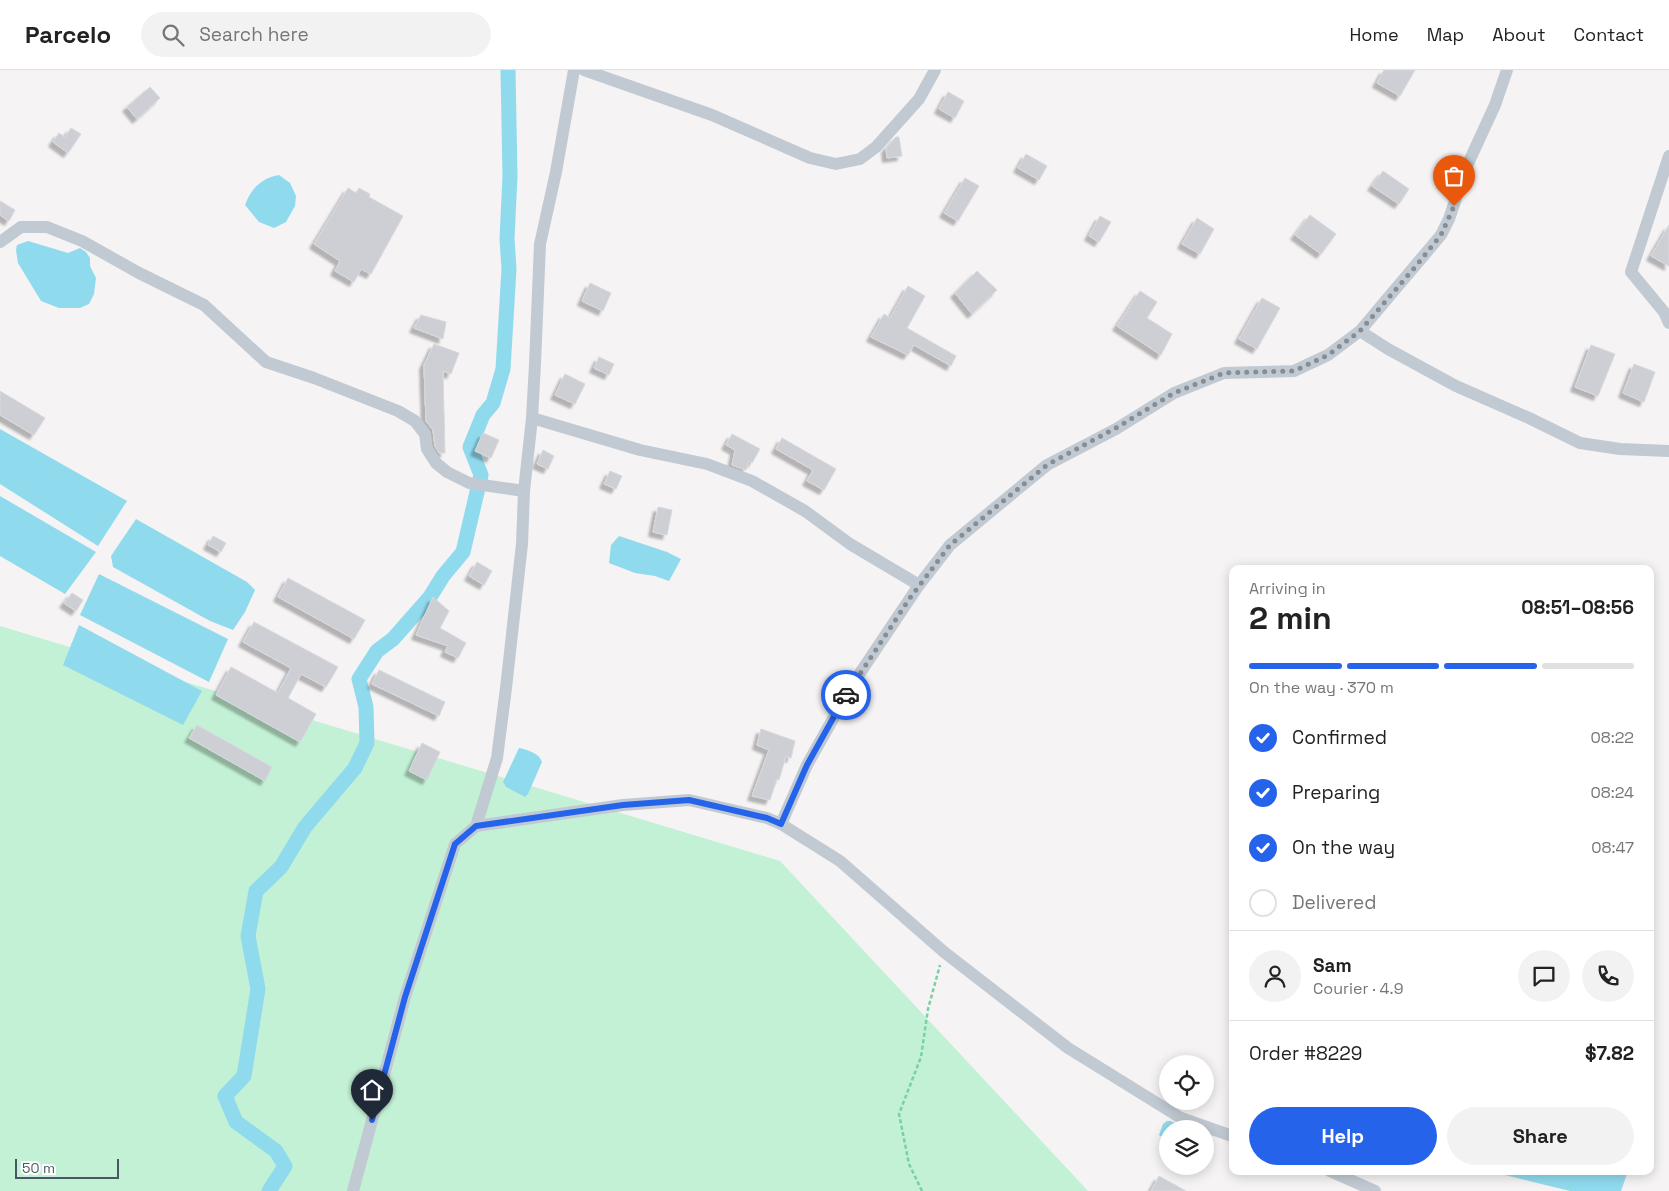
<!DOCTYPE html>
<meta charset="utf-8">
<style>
body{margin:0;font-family:"Space Grotesk",sans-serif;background:#f2f2f2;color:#222;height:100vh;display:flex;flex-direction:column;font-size:19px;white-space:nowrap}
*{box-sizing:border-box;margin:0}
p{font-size:16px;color:#767676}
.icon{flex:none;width:28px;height:28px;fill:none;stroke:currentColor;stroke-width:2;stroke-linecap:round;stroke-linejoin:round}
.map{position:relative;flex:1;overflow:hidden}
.sheet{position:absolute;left:1229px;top:495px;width:425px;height:610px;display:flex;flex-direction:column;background:#fff;border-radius:10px;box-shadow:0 2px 12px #0003}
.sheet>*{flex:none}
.fabs{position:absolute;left:1159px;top:985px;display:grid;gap:10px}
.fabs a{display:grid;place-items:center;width:55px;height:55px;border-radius:50%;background:#fff;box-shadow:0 2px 12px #0003;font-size:25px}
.scale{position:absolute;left:15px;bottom:12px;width:104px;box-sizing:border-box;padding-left:5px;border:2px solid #4a5661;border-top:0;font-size:14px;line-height:18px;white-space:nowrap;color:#4a5661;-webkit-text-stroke:4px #fff;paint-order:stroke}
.pin{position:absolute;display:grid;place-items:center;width:42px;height:42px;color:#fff;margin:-51px -21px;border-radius:50% 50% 50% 0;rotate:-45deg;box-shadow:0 0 5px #0007}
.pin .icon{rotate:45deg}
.courier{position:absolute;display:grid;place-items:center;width:50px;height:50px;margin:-25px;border:4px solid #2563eb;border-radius:50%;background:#fff;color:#222;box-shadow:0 1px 6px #0007}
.summary em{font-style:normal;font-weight:700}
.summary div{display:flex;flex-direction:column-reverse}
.summary{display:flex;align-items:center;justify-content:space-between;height:85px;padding:0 20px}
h1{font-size:32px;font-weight:700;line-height:38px}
.bar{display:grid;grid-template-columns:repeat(4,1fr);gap:8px 5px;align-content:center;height:60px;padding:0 20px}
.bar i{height:6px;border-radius:4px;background:#e0e0e0}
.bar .active{background:#2563eb}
.bar p{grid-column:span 4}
.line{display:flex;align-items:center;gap:12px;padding:0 20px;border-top:1px solid #e0e0e0}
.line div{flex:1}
.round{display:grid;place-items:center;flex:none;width:52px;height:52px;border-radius:26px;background:#f2f2f2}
ol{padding:0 20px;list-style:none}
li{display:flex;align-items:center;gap:15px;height:55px}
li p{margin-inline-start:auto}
li .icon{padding:5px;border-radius:50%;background:#2563eb;color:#fff;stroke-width:4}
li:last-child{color:#767676}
li i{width:28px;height:28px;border:2px solid #e0e0e0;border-radius:50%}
.cta{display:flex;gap:10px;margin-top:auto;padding:10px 20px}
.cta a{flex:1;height:58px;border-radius:30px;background:#2563eb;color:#fff;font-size:20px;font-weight:700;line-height:58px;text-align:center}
.cta a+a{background:#f2f2f2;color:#222}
header{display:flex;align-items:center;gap:30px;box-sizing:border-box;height:70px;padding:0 25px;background:#fff;border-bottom:1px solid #e0e0e0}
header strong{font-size:24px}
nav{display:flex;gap:28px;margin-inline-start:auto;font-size:18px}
.search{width:350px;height:45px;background:#f2f2f2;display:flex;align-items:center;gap:12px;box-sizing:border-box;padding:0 18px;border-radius:28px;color:#767676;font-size:19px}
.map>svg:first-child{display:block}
</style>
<header>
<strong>Parcelo</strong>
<div class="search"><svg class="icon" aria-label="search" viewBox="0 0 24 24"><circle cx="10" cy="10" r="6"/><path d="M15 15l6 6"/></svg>Search here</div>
<nav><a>Home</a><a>Map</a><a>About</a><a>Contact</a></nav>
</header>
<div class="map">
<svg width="1669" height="1121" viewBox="0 0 1669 1121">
<defs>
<filter id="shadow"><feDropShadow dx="-4.5" dy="4.5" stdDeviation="1" flood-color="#0004"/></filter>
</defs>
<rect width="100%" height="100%" fill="#f5f3f3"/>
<path fill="#c3f1d5" d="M 0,556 L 780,791 L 1088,1121 L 0,1121 Z"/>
<g fill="#90daee">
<path d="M 279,105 L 290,113 L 296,126 L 295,136 L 286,152 L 274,158 L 259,152 L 245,135 C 251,119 261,108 279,105 Z"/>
<path d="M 28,171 L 68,183 L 80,178 L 86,182 L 90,188 L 90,196 L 96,208 L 94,224 L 89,234 L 80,238 L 59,238 L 41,231 L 18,193 L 16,180 L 17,175 Z"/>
<path d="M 0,359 L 127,431 L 98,476 L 0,414 Z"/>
<path d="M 0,426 L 96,482 L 65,524 L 0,486 Z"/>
<path d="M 136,449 L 247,512 L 255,520 L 245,542 L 233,560 L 210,551 L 113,497 L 111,486 Z"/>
<path d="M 619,466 L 667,482 L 681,489 L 669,511 L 655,506 L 635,503 L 609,493 L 611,475 Z"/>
<path d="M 99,504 L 228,569 L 209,612 L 80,545 Z"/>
<path d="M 79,555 L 202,621 L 183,655 L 63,595 Z"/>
<path d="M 519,678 C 528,680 539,683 542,692 L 528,724 L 525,727 L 506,717 L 503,712 Z"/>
<path d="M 1167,1051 L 1170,1051 L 1191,1059 L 1168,1059 L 1167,1071 L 1159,1065 L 1163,1054 Z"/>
<path d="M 1489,1101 L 1628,1101 L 1621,1121 L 1570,1121 Z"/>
</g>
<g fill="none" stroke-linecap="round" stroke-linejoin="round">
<path stroke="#90daee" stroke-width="15" d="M 269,1121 L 285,1096 L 276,1081 L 236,1052 L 225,1026 L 244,1006 L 258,919 L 248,866 L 256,821 L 281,797 L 305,757 L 355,698 L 367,673 L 366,637 L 359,609 L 377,581 L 393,569 L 430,527 L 443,506 L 463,482 L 481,405 L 470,377 L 483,345 L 493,333 L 503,299 L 509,199 L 507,169 L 510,106 L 508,0"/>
</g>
<g fill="#cdcfd5" stroke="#d7d9de" filter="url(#shadow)">
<path d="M 1384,0 L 1415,0 L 1400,26 L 1377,13 Z"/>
<path d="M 150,17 L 160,28 L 137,49 L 127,37 Z"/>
<path d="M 948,22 L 964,31 L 955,48 L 939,39 Z"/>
<path d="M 71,58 L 81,64 L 68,83 L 53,72 L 59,63 L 65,67 Z"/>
<path d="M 896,67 L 899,67 L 902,86 L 887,88 L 886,78 Z"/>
<path d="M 1026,84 L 1047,96 L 1039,110 L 1018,98 Z"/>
<path d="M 1383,101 L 1409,119 L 1399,134 L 1372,116 Z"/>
<path d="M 965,108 L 979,116 L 958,151 L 944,143 Z"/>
<path d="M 348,118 L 356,123 L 359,118 L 370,124 L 369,127 L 403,146 L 371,204 L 361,199 L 354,212 L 335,201 L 340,191 L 314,174 Z"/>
<path d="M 0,131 L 15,140 L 9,151 L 0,145 Z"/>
<path d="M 1310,145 L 1336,164 L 1321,184 L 1295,165 Z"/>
<path d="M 1100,146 L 1111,152 L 1099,172 L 1089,166 Z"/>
<path d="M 1197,148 L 1214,159 L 1200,184 L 1182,174 Z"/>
<path d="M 1669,155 L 1669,196 L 1651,186 Z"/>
<path d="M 977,201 L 997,220 L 972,244 L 955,223 Z"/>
<path d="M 590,213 L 611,223 L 603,241 L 582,231 Z"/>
<path d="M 908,216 L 925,226 L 907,258 L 956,286 L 951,296 L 914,275 L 908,285 L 871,267 L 884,244 L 890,248 Z"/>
<path d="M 1140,221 L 1157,232 L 1147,248 L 1172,264 L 1161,285 L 1117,256 Z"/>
<path d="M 1262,228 L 1280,238 L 1257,279 L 1239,269 Z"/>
<path d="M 421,245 L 446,252 L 443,269 L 414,258 Z"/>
<path d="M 434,274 L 459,283 L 451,304 L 443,301 L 445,383 L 439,383 L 435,376 L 433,360 L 426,351 L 424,295 Z"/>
<path d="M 1591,275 L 1615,284 L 1598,326 L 1575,317 Z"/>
<path d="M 599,287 L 614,294 L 609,305 L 594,298 Z"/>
<path d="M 1634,294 L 1655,302 L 1644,332 L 1623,323 Z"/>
<path d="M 565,304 L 585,314 L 575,334 L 555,325 Z"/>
<path d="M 0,321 L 45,348 L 34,365 L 0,345 Z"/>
<path d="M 483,363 L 499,370 L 491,388 L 475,381 Z"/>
<path d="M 732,364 L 760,379 L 752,393 L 749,391 L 746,400 L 732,395 L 735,380 L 726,375 Z"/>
<path d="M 782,368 L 836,399 L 824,420 L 807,411 L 813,400 L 776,379 Z"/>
<path d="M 543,380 L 554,386 L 548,399 L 537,394 Z"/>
<path d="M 610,401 L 622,406 L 616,419 L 604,414 Z"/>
<path d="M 658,437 L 672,440 L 667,465 L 653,462 Z"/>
<path d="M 213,466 L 226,473 L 221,482 L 208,475 Z"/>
<path d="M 477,492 L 492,501 L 484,515 L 469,506 Z"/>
<path d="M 288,508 L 365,550 L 354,569 L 278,527 Z"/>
<path d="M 72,523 L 83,530 L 76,541 L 64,533 Z"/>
<path d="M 433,527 L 449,541 L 440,558 L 466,573 L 458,588 L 445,582 L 448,576 L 416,565 Z"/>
<path d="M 254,552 L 338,597 L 326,617 L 301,604 L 288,628 L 316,644 L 300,672 L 216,625 L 231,597 L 278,623 L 291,598 L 243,572 Z"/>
<path d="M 379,600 L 445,632 L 439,646 L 372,614 Z"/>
<path d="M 197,655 L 272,697 L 265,711 L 189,668 Z"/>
<path d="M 761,659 L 795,671 L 791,688 L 786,686 L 779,710 L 777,709 L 770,730 L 752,726 L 769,680 L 757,675 Z"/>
<path d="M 422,673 L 440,682 L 427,710 L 409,701 Z"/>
<path d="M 1159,1106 L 1186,1121 L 1151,1121 Z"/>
</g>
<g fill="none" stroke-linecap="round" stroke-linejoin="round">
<path stroke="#7ad0a6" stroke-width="2.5" stroke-dasharray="4 2.5" stroke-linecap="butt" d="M 922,1121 L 909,1094 L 899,1044 L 921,987 L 928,939 L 940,895"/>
<g stroke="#c1cad2" stroke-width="12">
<path d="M 584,0 L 712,45 L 810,88 L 836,94 L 860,89 L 876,77 L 919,29 L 935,0"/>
<path d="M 1669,86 L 1631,202 L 1664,242 L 1669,253"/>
<path d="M 0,172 L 21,157 L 47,157 L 82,171 L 139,203 L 204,235 L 266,292 L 314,308 L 398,341 L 415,351 L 425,364 L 427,379 L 436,393 L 447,402 L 469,413 L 524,421"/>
<path d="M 1360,261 L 1388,279 L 1456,316 L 1529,348 L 1580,373 L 1620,379 L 1669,381"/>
<path d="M 532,348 L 640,380 L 707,394 L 752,411 L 805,441 L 850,474 L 919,515"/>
<path d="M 781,754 L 840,791 L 944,882 L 1068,978 L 1181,1048 L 1232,1066"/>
<path d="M 476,756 L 623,735 L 689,730 L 767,748 L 781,754 L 807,695 L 852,615 L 919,515 L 950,475 L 1047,395 L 1116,359 L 1174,323 L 1224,303 L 1294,301 L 1328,285 L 1360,261 L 1441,165 L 1449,149 L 1466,98 L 1495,35 L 1507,0"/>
<path d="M 1330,1101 L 1375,1121"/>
<path d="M 353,1121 L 405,927 L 455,774 L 476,756 L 497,688 L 506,618 L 522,474 L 524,421 L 532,348 L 535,294 L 540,174 L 556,102 L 574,0"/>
</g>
</g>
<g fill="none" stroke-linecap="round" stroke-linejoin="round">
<path stroke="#868d94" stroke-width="5" stroke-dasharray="0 9" d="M 846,625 L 910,528 L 950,475 L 1047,395 L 1116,358 L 1174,323 L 1224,303 L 1294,301 L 1328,285 L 1360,261 L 1416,196 L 1441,165 L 1454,136"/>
<path stroke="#2563eb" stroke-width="6" d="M 372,1050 L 405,927 L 455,774 L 476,756 L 623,735 L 689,730 L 767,748 L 781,754 L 807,695 L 846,625"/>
</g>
</svg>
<div class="fabs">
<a><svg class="icon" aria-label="locate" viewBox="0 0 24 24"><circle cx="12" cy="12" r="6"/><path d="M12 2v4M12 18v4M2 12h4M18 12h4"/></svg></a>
<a><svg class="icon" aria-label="layers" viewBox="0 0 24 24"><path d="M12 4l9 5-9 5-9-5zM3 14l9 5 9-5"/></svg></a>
</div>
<div class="scale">50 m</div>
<div class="pin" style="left:1454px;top:136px;background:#ea580c"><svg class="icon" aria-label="bag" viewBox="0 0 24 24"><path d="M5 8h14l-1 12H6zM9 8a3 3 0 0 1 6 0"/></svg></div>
<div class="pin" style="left:372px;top:1050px;background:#1f2937"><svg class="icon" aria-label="home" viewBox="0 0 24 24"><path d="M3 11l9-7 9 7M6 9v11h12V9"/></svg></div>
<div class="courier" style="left:846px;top:625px"><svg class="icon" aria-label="car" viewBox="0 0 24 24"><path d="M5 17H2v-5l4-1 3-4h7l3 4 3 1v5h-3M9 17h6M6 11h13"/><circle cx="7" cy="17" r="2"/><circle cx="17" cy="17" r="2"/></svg></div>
<section class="sheet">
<div class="summary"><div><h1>2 min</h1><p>Arriving in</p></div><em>08:51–08:56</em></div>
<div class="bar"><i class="active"></i><i class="active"></i><i class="active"></i><i></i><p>On the way · 370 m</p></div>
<ol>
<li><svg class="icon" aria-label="check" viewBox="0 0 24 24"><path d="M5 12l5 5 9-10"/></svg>Confirmed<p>08:22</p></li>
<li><svg class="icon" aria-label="check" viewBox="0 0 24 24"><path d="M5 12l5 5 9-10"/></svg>Preparing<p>08:24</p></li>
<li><svg class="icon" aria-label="check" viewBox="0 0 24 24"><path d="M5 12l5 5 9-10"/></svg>On the way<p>08:47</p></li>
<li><i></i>Delivered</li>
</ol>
<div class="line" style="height:90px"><a class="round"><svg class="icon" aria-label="person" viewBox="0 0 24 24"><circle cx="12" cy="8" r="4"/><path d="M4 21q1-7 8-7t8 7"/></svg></a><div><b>Sam</b><p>Courier · 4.9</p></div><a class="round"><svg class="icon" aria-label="chat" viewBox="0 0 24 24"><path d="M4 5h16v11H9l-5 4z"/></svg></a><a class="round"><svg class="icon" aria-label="phone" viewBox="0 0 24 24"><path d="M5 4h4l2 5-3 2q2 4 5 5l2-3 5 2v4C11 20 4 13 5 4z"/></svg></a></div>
<div class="line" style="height:65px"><div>Order #8229</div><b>$7.82</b></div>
<div class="cta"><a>Help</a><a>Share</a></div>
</section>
</div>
